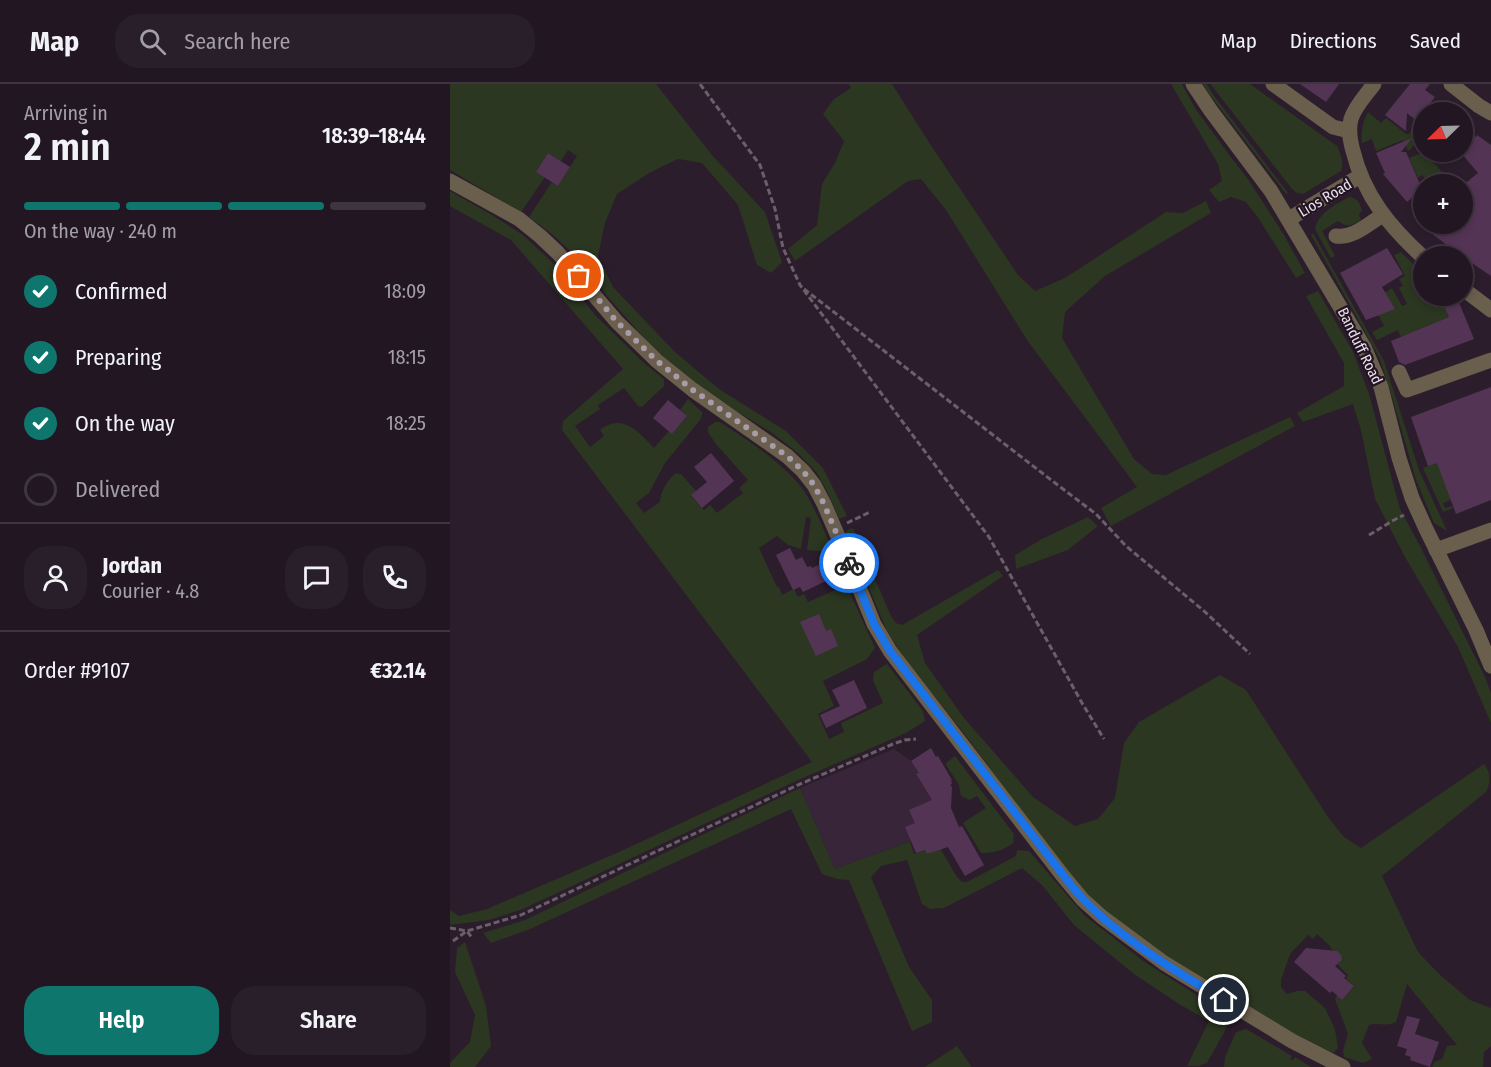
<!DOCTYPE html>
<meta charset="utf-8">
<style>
body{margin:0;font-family:"Fira Sans Condensed",sans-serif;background:#291f2a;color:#f1f3f6;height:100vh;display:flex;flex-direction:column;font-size:22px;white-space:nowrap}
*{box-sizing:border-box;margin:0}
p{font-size:20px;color:#a29fa5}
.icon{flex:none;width:33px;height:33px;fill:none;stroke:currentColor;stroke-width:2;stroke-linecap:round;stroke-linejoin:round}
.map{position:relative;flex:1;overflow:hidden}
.panel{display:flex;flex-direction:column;background:#211621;width:450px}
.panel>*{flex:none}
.needle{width:39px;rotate:247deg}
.controls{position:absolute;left:963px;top:18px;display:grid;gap:12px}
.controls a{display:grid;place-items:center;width:60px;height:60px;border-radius:50%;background:#211621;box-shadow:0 3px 9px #0003,0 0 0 2px #3e353f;font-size:30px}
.pin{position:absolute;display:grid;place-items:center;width:51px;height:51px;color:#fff;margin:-26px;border:3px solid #fff;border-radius:50%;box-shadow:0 2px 6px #0007}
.courier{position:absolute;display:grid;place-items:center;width:60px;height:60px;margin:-30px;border:4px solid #1a73e8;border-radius:50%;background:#fff;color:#222;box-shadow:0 2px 8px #0007}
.summary em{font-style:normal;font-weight:600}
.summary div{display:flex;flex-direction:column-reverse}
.summary{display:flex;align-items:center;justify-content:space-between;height:102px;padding:0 24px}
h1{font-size:39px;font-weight:600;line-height:45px}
.bar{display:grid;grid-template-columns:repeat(4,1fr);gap:9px 6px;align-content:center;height:72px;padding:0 24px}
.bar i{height:8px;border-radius:4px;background:#3e353f}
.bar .current{background:#0f766e}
.bar p{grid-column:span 4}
.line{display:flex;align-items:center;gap:15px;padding:0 24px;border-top:2px solid #3e353f}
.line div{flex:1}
.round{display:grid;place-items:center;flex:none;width:63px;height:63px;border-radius:24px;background:#291f2a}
ol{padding:0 24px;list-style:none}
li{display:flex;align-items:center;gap:18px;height:66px}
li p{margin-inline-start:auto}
li .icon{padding:6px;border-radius:50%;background:#0f766e;color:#fff;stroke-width:4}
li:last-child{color:#a29fa5}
li i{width:33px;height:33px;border:3px solid #3e353f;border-radius:50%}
.cta{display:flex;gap:12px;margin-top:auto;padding:12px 24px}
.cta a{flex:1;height:69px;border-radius:24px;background:#0f766e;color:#fff;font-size:24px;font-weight:600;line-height:69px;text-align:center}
.cta a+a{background:#291f2a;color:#f1f3f6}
header{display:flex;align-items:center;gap:36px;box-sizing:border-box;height:84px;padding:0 30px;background:#211621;border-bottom:2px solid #3e353f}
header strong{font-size:28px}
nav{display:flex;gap:33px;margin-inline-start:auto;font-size:21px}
.search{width:420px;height:54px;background:#291f2a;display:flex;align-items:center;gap:15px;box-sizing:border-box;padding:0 21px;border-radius:24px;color:#a29fa5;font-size:22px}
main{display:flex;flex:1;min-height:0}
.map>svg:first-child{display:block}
</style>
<header>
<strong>Map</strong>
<div class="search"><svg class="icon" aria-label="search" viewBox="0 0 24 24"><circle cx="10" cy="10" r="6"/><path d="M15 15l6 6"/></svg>Search here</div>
<nav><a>Map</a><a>Directions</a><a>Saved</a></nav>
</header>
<main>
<section class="panel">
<div class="summary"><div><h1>2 min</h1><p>Arriving in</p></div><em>18:39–18:44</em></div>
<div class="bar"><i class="current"></i><i class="current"></i><i class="current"></i><i></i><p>On the way · 240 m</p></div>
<ol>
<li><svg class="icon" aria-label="check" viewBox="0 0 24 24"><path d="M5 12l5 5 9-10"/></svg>Confirmed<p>18:09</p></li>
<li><svg class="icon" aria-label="check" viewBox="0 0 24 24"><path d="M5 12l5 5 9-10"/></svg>Preparing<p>18:15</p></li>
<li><svg class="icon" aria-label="check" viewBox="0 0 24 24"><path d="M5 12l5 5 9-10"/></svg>On the way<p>18:25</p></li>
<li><i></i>Delivered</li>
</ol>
<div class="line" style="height:108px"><a class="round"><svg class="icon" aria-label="person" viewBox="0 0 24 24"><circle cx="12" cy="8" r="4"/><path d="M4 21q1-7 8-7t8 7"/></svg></a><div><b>Jordan</b><p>Courier · 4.8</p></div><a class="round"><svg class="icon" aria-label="chat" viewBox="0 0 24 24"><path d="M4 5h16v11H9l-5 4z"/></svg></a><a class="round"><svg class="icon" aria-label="phone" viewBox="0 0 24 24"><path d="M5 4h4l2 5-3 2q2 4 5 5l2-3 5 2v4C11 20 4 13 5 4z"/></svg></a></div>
<div class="line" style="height:78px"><div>Order #9107</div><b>€32.14</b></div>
<div class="cta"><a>Help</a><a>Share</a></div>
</section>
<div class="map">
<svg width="1041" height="983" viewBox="0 0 1041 983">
<rect width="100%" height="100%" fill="#2c1d2c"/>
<path fill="#392539" d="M 444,665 L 461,677 L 469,689 L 466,691 L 482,716 L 495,727 L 501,724 L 500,738 L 462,756 L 385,785 L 350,704 Z"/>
<g fill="#2b3720">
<path d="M 0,0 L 206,0 L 262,71 L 315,128 L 332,178 L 321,189 L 307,181 L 288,121 L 252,79 L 228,75 L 199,89 L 167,110 L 155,139 L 148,172 L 163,203 L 225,268 L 269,305 L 336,347 L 373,384 L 397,432 L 389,435 L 378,409 L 367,389 L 348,369 L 321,348 L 264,314 L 201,262 L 158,213 L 132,178 L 102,150 L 79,133 L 102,98 L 108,102 L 127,72 L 118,66 L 111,77 L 98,69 L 86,88 L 95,93 L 71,128 L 0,86 Z"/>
<path d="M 399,0 L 442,0 L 480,60 L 568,191 L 585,207 L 615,194 L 716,128 L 733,129 L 756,117 L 761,129 L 655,192 L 615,228 L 612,254 L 684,375 L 702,390 L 716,391 L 840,333 L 845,342 L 661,442 L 651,424 L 687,403 L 577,256 L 496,126 L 471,95 L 458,97 L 345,177 L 338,165 L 367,141 L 372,100 L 385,79 L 394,57 L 373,30 L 384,15 L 401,4 Z"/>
<path d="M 721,0 L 732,0 L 745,24 L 777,68 L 800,98 L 834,151 L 855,189 L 846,194 L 809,135 L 796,118 L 781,113 L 769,118 L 759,106 L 772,97 L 768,80 Z"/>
<path d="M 753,0 L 757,0 L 762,9 L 838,109 L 836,110 L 759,10 Z"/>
<path d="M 761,0 L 800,0 L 887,62 C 891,70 894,78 891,87 L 853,110 L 847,109 L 842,105 L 765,6 Z"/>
<path d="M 918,28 L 931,39 L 936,34 L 956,50 L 959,50 L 968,38 L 973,40 L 973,56 L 965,49 L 962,53 L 967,59 L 958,67 L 953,56 L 926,67 L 922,55 L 912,59 C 911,47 912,39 918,28 Z"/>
<path d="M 974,68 L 996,68 L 989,77 L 986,74 L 983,78 L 992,88 L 988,92 L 992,96 L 996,92 L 1003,100 L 980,100 L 972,91 L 968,94 L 959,74 Z"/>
<path d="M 0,107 L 42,131 L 73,151 L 104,180 L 145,231 L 194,279 L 214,295 L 214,302 L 192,323 L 188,322 L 174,304 L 148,321 L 150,325 L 125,342 L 140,363 L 154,352 L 150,346 C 172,328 189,348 204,364 L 219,347 L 222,350 L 237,332 L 230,326 L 238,315 L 252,328 L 252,331 L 250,336 L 215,379 L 199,409 L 186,419 L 194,429 L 210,418 C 210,408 218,395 226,389 L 231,390 L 246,407 L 241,412 L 254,426 L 260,421 L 267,429 L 293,409 L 289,404 L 298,396 L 265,359 L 258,348 L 258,343 L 265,338 L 270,338 C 297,356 326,374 348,399 C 363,417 371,441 381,462 C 374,469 366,467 357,466 L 361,434 L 356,433 L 351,465 L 338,461 L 327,452 L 309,464 L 327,503 L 329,503 L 332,511 L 344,505 L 348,513 L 354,510 L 358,518 L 392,503 L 382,478 L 384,474 L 425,564 L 417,575 L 373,597 L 384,622 L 368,630 L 379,655 L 394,648 L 391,639 L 433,619 L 423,596 L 424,588 L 437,580 L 473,627 L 475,637 L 456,649 L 346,697 L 73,825 L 39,836 L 0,841 L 0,826 L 9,832 L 37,825 L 169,768 L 362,678 L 112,346 L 113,337 L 173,285 L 61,156 L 0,122 Z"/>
<path d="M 899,113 C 908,114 909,118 912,126 L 909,131 L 911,136 C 900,142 899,144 888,137 L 872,147 L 885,172 L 881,174 L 865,145 C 869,128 885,121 899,113 Z"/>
<path d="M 863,149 L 934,277 L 969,386 L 997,447 L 984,439 L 966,396 L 943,316 L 930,275 L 861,151 Z"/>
<path d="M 951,168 L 973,190 L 974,212 L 989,212 L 999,233 L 951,253 L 948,246 L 927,256 L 922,248 L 934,242 L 929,232 L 926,232 L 916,215 L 945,225 L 942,220 L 938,222 L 931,211 L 942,204 L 952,222 L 957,220 L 949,204 L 953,202 L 949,195 L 955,192 L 944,171 Z"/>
<path d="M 868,207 L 903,268 L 919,310 L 950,425 L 970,462 L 1035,593 L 1041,609 L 1041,639 L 1008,563 L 955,473 L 925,415 L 911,346 L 903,320 L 853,338 L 847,329 L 894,302 L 894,279 L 856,212 Z"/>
<path d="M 987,361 L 1001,416 L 993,419 L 995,424 L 1002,422 L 1003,424 L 993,428 L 973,384 L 982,380 Z"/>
<path d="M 638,433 L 648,442 L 618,466 L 566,485 L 565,471 L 592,455 Z"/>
<path d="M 403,444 L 441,532 L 446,539 L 452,541 L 548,486 L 553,492 L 467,551 L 475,579 L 514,634 L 583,713 L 625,742 L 648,735 L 665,714 L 674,659 L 689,638 L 770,591 L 796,606 L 878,733 L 894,753 L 911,764 L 1034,680 C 1041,689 1041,698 1036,708 L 932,792 L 968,868 L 990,891 L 1020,916 L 1041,924 L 1041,962 L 1034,968 L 1033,983 L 982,983 L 984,978 L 992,975 L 997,962 L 1007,961 L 957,900 L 946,938 C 933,944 930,937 919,941 L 912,959 L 922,975 L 913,979 L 894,973 L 893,966 L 898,950 L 885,915 L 887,911 L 892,916 L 904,902 L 896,895 L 898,891 L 887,880 L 892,876 C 890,869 888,867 882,866 L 880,862 L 867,850 L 863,855 L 858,851 L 840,870 L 831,896 L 831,903 L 837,910 L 847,907 L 855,907 L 875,924 L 885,945 L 888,964 L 883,969 L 861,960 L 719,875 L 646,820 L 622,794 L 513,648 L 456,577 L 437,547 L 395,447 Z"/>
<path d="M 505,672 L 564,750 L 563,759 C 552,767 544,769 531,769 L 513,739 L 514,738 L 536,724 L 527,712 L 520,716 L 511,712 L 509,701 L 496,681 L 496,679 Z"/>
<path d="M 350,704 L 385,785 L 460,757 L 464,770 L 475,766 L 477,770 L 490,764 L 507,793 L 512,798 L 517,798 L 566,772 L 567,766 L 579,767 L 635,832 L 696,879 L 775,929 L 777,943 L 757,979 L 748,982 L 737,982 L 759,937 L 729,920 L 684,890 L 624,841 L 592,801 L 572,784 L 494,824 L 480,825 L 472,820 L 457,776 L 431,782 L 421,793 L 459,883 L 482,916 L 482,938 L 462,947 L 399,796 L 387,795 L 372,790 L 341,725 L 80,845 L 41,859 L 33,849 L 75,836 Z"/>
<path d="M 15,858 L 36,922 L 41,962 L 25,983 L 0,983 L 0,979 L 20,958 L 25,931 L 5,888 L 7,864 Z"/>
<path d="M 796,945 L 842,972 L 840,975 L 843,976 L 845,973 L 861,983 L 774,983 L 775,973 L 786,948 Z"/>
<path d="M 507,962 L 522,983 L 475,983 Z"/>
</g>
<g fill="#543455">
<path d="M 850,0 L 889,0 L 876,18 Z"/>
<path d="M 960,0 L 980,0 L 975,6 L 985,13 L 974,27 L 974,43 L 957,29 L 956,47 L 935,31 Z"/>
<path d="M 1012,43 L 1026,53 L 1027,51 L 1041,61 L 1041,192 L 1010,171 L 969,140 L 1012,140 L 1012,102 L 1028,89 L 1012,70 Z"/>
<path d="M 962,54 L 951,68 L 956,68 L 972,105 L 957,118 L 933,90 L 935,89 L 926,69 Z"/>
<path d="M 98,69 L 120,83 L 108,102 L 86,88 Z"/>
<path d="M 937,164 L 953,190 L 932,203 L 945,225 L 916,236 L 890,189 Z"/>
<path d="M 989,212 L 1002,212 L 1008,216 L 1024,255 L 955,281 L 949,278 L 941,257 L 999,233 Z"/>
<path d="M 1041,303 L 1041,416 L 1006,430 L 987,379 L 978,382 L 961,333 Z"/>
<path d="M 218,316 L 237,332 L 222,350 L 203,334 Z"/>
<path d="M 261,369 L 284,397 L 252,424 L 241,411 L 257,398 L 244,383 Z"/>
<path d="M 340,464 L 346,476 L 352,473 L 357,483 L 361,482 L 362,484 L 368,481 L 376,497 L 353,508 L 350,503 L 343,506 L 326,471 Z"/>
<path d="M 369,530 L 376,547 L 381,545 L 388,562 L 366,572 L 350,538 Z"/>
<path d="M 404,596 L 417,624 L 376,644 L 370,631 L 390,622 L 382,606 Z"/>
<path d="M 481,664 L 486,673 L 488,672 L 502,696 L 501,697 L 502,700 L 500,701 L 502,703 L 501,724 L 509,743 L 512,742 L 534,781 L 515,792 L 498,763 L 477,770 L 475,766 L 466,769 L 455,743 L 465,739 L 459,726 L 482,716 L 466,690 L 469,689 L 461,677 Z"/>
<path d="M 856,864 L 887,867 L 891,871 L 892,876 L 885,882 L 896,892 L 894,894 L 904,902 L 892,916 L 882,907 L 880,909 L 844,878 Z"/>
<path d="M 957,932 L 970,935 L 965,950 L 989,958 L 980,983 L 960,976 L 961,973 L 955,971 L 957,965 L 947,962 Z"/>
</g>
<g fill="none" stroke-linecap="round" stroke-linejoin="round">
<g stroke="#6c5f6c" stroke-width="3" stroke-dasharray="6 3" stroke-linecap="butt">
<path d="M 250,0 L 310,81 L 325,125 L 333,164 L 350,201 L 539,453 L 632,619 L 654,655"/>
<path d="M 354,205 L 609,402 L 646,430 L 676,462 L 754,527 L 800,570"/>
<path d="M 397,439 L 420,428"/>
<path d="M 919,451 L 944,436 L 954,431"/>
<path d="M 0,844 L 17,847 L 22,854"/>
<path d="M 3,857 L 17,847 L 71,831 L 348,701 L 443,660 L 455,656 L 466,655"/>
</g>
<g stroke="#6a5e4d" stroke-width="15">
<path d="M 743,0 L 761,27 L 821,107 L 914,263 L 931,303 L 949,374 L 962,414 L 976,445 L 1026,546 L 1041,582"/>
<path d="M 823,0 L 883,43 L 899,47"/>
<path d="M 924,0 C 916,11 905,22 901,35 C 898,46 900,56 903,67 C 914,112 940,143 974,174"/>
<path d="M 1001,0 L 1029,22 L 1041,29"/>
<path d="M 0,97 L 69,135 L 90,152 L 108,169 L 167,238 L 207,277 L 243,306 L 337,372 L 353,387 L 364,401 L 374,420 L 393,464 L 424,540 L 440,567 L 613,792 L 633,816 L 652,833 L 714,879 L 842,957 L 893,983"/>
<path d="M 839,135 L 910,92"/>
<path d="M 886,152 C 903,155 919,139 933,131"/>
<path d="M 1012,204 L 1041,226"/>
<path d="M 949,288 L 957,306 L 1041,276"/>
<path d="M 986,466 L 1041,446"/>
</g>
</g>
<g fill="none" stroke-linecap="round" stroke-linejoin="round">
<path stroke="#a89ca8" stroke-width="6" stroke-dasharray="0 10.8" d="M 129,192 L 167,238 L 207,277 L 243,306 L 337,372 L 353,387 L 364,401 L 374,420 L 399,479"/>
<path stroke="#1a73e8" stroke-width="8" d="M 399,479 L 424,540 L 440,567 L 614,792 C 620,800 627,809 635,817 C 673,856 727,888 774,916"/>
</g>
<g text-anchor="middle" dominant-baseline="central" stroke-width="4.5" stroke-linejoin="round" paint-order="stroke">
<g font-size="15" fill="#eae0ea" stroke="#221423">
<text transform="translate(875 114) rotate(-31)">Lios Road</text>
<text transform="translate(910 262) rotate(64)">Banduff Road</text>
</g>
</g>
</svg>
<div class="controls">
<a><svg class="needle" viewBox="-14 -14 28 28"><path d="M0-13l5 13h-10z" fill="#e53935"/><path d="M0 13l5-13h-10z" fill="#a29fa5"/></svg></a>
<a>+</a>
<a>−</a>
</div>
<div class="pin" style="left:129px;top:192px;background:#ea580c"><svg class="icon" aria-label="bag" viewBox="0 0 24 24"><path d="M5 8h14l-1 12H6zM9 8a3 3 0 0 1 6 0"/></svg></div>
<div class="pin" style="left:774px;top:916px;background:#1f2937"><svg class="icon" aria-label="home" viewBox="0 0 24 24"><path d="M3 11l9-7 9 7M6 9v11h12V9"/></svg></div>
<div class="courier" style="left:399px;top:479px"><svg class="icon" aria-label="bike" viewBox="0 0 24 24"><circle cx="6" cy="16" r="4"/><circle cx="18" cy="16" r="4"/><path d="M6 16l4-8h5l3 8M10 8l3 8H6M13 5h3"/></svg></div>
</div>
</main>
